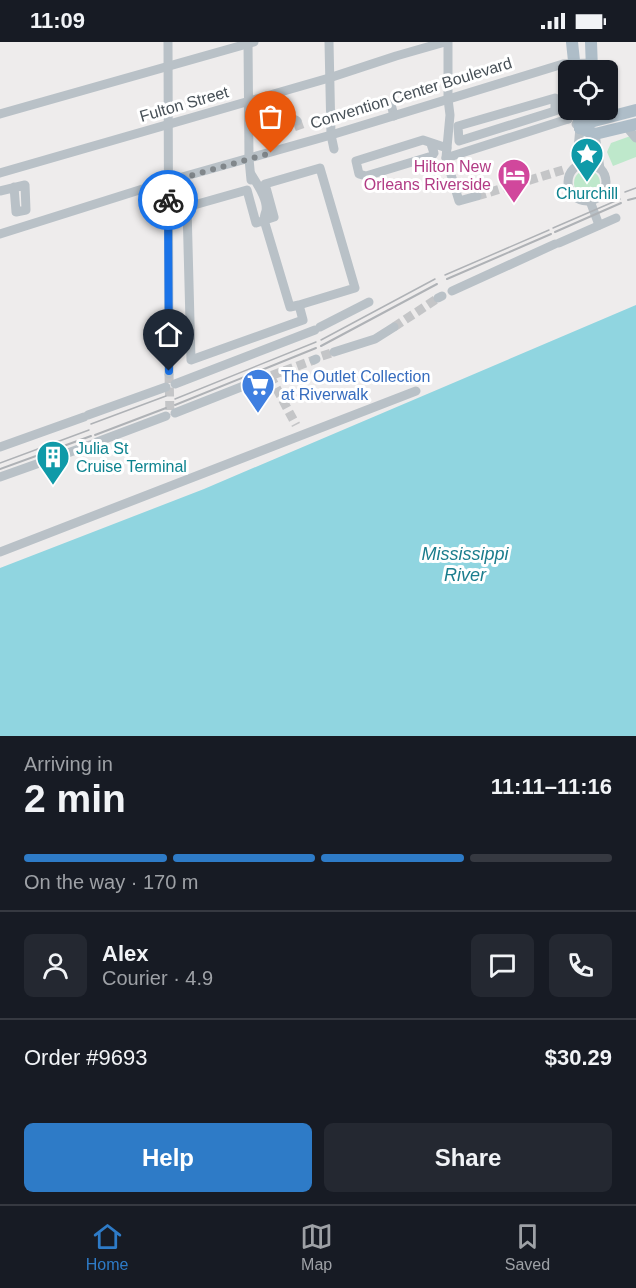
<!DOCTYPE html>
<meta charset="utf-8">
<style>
body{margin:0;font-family:Arial,sans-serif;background:#242831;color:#f1f3f6;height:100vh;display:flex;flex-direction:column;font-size:22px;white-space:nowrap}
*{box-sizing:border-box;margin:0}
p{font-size:20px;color:#9ea1a6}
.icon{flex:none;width:33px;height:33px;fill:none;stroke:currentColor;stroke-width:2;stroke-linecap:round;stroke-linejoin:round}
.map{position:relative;height:694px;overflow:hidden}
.details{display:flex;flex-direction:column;background:#171b24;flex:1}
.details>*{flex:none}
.buttons{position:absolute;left:558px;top:18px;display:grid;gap:12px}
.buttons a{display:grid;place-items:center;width:60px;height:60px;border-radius:9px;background:#171b24;box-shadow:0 2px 4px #0004;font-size:30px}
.pin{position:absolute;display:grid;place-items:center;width:51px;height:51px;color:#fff;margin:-62px -26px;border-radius:50% 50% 50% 0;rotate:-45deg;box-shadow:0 0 6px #0007}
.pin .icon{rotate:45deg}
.courier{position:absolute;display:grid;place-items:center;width:60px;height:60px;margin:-30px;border:4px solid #1a73e8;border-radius:50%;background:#fff;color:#222;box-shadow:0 2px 8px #0007}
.summary em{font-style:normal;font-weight:700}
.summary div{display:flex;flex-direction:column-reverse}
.summary{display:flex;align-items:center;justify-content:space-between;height:102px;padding:0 24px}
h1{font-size:39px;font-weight:700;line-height:45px}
.bar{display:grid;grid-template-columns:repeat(4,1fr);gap:9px 6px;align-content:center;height:72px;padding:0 24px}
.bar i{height:8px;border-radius:4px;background:#363941}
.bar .on{background:#2e7bc7}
.bar p{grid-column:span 4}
.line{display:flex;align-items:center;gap:15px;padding:0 24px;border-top:2px solid #363941}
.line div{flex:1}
.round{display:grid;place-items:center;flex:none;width:63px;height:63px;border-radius:9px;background:#242831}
.cta{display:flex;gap:12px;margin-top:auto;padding:12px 24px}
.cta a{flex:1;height:69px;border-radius:9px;background:#2e7bc7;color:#fff;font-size:24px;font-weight:700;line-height:69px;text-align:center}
.cta a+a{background:#242831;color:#f1f3f6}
.status{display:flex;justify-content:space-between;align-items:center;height:42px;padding:0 30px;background:#171b24;direction:ltr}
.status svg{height:16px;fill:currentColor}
.tab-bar{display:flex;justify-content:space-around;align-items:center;height:84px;border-top:2px solid #363941;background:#171b24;font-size:16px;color:#9ea1a6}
.tab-bar a{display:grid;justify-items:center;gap:3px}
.tab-bar .on{color:#2e7bc7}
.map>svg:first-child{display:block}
</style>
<div class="status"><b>11:09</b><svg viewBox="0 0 49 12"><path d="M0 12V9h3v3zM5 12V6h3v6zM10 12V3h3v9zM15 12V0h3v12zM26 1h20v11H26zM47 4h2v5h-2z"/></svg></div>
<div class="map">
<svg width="636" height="694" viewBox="0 0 636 694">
<rect width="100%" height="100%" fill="#eeecec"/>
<g fill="#bee8cb">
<path d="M 636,92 L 636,115 L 613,124 L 607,110 L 611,101 Z"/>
<circle cx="587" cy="141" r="13"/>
</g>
<path fill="#90d5e0" d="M 636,263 L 636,694 L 0,694 L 0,526 L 204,447 Z"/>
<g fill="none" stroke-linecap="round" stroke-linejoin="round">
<g stroke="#c4c5c7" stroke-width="9" stroke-dasharray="9 4.5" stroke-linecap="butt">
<path d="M 297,79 L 301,90"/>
<path d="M 280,84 L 280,96"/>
<path d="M 477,154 L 563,128"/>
<path d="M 394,285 L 438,256"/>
<path d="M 322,314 L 334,310"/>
<path d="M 169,332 L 170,373"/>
<path d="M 270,334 L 296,383"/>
<path d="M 259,338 L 314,318"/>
</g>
<g stroke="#b9c1c7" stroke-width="9">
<path d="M 168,0 L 169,332"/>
<path d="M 248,0 L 249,117 L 251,138"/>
<path d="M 329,0 L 331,93 L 334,107"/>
<path d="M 448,0 L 448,57 L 450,73 L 446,116 L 459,159 L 477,154"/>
<path d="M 555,56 L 555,69 L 459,99 L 458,84 Z"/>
<path d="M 391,62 L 394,74"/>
<path d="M 0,72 L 254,0"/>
<path d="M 568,77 L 568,39"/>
<path d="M 576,82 L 580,86 L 578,107 L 580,123"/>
<path d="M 280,84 L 282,79 C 286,77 293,75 297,79"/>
<path d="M 626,84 L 636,96"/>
<path d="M 595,92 L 600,127"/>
<path d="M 431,102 L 434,111 L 432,114 L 366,134 L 359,132 L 356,119 L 423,98 L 447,106"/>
<path d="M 446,116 L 568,77"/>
<circle cx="587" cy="140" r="19"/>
<path d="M 0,131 L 329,36 L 396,14 L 445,0"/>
<path d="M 251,132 C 257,142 268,157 266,169 C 265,172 264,175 264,178 L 290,265 L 299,263 L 303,278 L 191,318 L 187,165 L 247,148 L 256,181 L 274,175 L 265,142 L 320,126 L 355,246 L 299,263"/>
<path d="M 0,149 L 25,143 L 26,168 L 16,170 L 14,145"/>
<path d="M 590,159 L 599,183"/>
<path d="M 0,192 L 168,139 L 331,93 L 563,22 L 592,21"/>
<path d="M 559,201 L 616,176"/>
<path d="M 452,249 L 555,202"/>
<path d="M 438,256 L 442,254"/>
<path d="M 320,285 L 369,260"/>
<path d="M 334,310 L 375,297 L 394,285"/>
<path d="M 314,318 L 316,317"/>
<path d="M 175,342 L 315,288"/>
<path d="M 175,371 L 259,338"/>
<path d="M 88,373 L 166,345"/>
<path d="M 97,400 L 166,374"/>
<path d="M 0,405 L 84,375"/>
<path d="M 0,435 L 93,402"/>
<path d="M 0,510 L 416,349"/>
</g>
<g stroke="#aebdc8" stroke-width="12">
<path d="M 572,0 L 575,28"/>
<path d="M 591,0 L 592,28"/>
<path d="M 578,68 L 580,86"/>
<path d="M 580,86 L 594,79 L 636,68"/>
<path d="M 580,86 L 595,92 L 636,82"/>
</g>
<g stroke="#afb2b6" stroke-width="1.5">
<path d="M 625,150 L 636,146"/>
<path d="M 553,186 L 620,157"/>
<path d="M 445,233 L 549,188"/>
<path d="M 321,298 L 435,237"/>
<path d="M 175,357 L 316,300"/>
<path d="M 91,382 L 166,354"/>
<path d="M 0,421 L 89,388"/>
</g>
<g stroke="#afb2b6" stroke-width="2">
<path d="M 628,158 L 636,156"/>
<path d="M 555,190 L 621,161"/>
<path d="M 447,237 L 551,192"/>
<path d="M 321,304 L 437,242"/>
<path d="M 175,363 L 316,306"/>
<path d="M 95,393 L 166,366"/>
<path d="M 0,427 L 91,394"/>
</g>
</g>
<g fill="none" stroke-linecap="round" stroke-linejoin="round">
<path stroke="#81878b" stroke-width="6" stroke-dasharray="0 10.8" d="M 168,158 L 168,140 L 271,111"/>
<path stroke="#1a73e8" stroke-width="8" d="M 168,158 L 169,329"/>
</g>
<defs>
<g id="sight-pin" transform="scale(1.725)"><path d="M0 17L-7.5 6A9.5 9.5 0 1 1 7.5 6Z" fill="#0f9aa8" stroke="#fff"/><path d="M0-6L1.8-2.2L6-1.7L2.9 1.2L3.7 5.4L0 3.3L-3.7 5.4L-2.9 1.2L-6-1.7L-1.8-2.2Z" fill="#fff"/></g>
<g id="hotel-pin" transform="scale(1.725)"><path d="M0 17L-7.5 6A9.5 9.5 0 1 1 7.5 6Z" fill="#d1479c" stroke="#fff"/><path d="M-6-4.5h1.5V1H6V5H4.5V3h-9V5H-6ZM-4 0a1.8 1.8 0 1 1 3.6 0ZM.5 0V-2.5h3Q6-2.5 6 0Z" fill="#fff"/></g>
<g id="supermarket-pin" transform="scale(1.725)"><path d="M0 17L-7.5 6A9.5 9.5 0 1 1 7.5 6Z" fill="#3f7fe0" stroke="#fff"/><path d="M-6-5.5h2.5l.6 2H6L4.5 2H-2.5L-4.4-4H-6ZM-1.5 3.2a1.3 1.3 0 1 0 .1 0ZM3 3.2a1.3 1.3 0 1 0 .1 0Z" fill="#fff"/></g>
<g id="building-pin" transform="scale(1.725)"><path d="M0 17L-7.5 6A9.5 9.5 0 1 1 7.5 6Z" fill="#0f9aa8" stroke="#fff"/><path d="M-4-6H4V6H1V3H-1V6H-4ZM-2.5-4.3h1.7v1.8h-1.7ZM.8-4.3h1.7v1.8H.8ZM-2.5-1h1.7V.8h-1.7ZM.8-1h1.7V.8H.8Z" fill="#fff"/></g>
</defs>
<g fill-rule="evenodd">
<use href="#sight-pin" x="587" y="112"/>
<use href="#hotel-pin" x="514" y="133"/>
<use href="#supermarket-pin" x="258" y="343"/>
<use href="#building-pin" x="53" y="415"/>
</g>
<g text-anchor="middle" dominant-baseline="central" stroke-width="6" stroke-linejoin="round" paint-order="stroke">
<g font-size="16" fill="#475057" stroke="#fff">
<text transform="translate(411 51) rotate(-17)">Convention Center Boulevard</text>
<text transform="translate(184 62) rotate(-16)">Fulton Street</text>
</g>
<g font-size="16" fill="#b23c85" stroke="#fff" text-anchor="end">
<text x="491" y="124">Hilton New<tspan x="491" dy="18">Orleans Riverside</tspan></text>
</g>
<g font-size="16" fill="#0d838f" stroke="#fff">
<text x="587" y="151">Churchill</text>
<text x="76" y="406" text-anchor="start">Julia St<tspan x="76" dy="18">Cruise Terminal</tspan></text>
</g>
<g font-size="16" fill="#366cbe" stroke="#fff" text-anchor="start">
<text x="281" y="334">The Outlet Collection<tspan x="281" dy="18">at Riverwalk</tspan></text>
</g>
<g font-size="18" font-style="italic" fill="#1b7d8d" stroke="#fff">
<text x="465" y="512">Mississippi<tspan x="465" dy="21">River</tspan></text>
</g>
</g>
</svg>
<div class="buttons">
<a><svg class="icon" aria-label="locate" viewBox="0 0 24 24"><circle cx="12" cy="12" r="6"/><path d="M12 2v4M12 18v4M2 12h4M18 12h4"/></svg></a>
</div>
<div class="pin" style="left:271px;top:111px;background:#ea580c"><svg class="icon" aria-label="bag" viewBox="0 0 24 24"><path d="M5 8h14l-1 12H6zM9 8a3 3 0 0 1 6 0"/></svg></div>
<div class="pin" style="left:169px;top:329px;background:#1f2937"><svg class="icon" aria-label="home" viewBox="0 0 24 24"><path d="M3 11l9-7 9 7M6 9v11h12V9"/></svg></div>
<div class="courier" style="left:168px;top:158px"><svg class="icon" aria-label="bike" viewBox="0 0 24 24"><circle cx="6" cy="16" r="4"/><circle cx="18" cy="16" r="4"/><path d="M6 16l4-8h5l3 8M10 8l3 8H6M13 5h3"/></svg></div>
</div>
<section class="details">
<div class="summary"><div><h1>2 min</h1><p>Arriving in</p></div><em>11:11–11:16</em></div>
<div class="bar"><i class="on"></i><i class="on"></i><i class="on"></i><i></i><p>On the way · 170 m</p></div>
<div class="line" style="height:108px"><a class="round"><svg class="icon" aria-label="person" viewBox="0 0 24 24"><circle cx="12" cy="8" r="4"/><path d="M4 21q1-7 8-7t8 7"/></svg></a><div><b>Alex</b><p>Courier · 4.9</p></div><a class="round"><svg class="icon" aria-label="chat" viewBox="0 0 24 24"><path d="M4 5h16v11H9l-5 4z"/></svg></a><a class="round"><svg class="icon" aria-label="phone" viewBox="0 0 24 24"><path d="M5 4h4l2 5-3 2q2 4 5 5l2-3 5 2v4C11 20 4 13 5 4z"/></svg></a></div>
<div class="line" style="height:78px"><div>Order #9693</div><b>$30.29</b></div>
<div class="cta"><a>Help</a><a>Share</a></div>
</section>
<nav class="tab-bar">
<a class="on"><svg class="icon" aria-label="home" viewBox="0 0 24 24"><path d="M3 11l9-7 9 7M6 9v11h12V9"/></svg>Home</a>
<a><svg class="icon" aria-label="map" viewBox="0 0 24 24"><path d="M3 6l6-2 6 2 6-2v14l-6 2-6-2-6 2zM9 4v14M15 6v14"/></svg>Map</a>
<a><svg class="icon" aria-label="saved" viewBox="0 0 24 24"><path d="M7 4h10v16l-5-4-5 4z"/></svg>Saved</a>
</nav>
